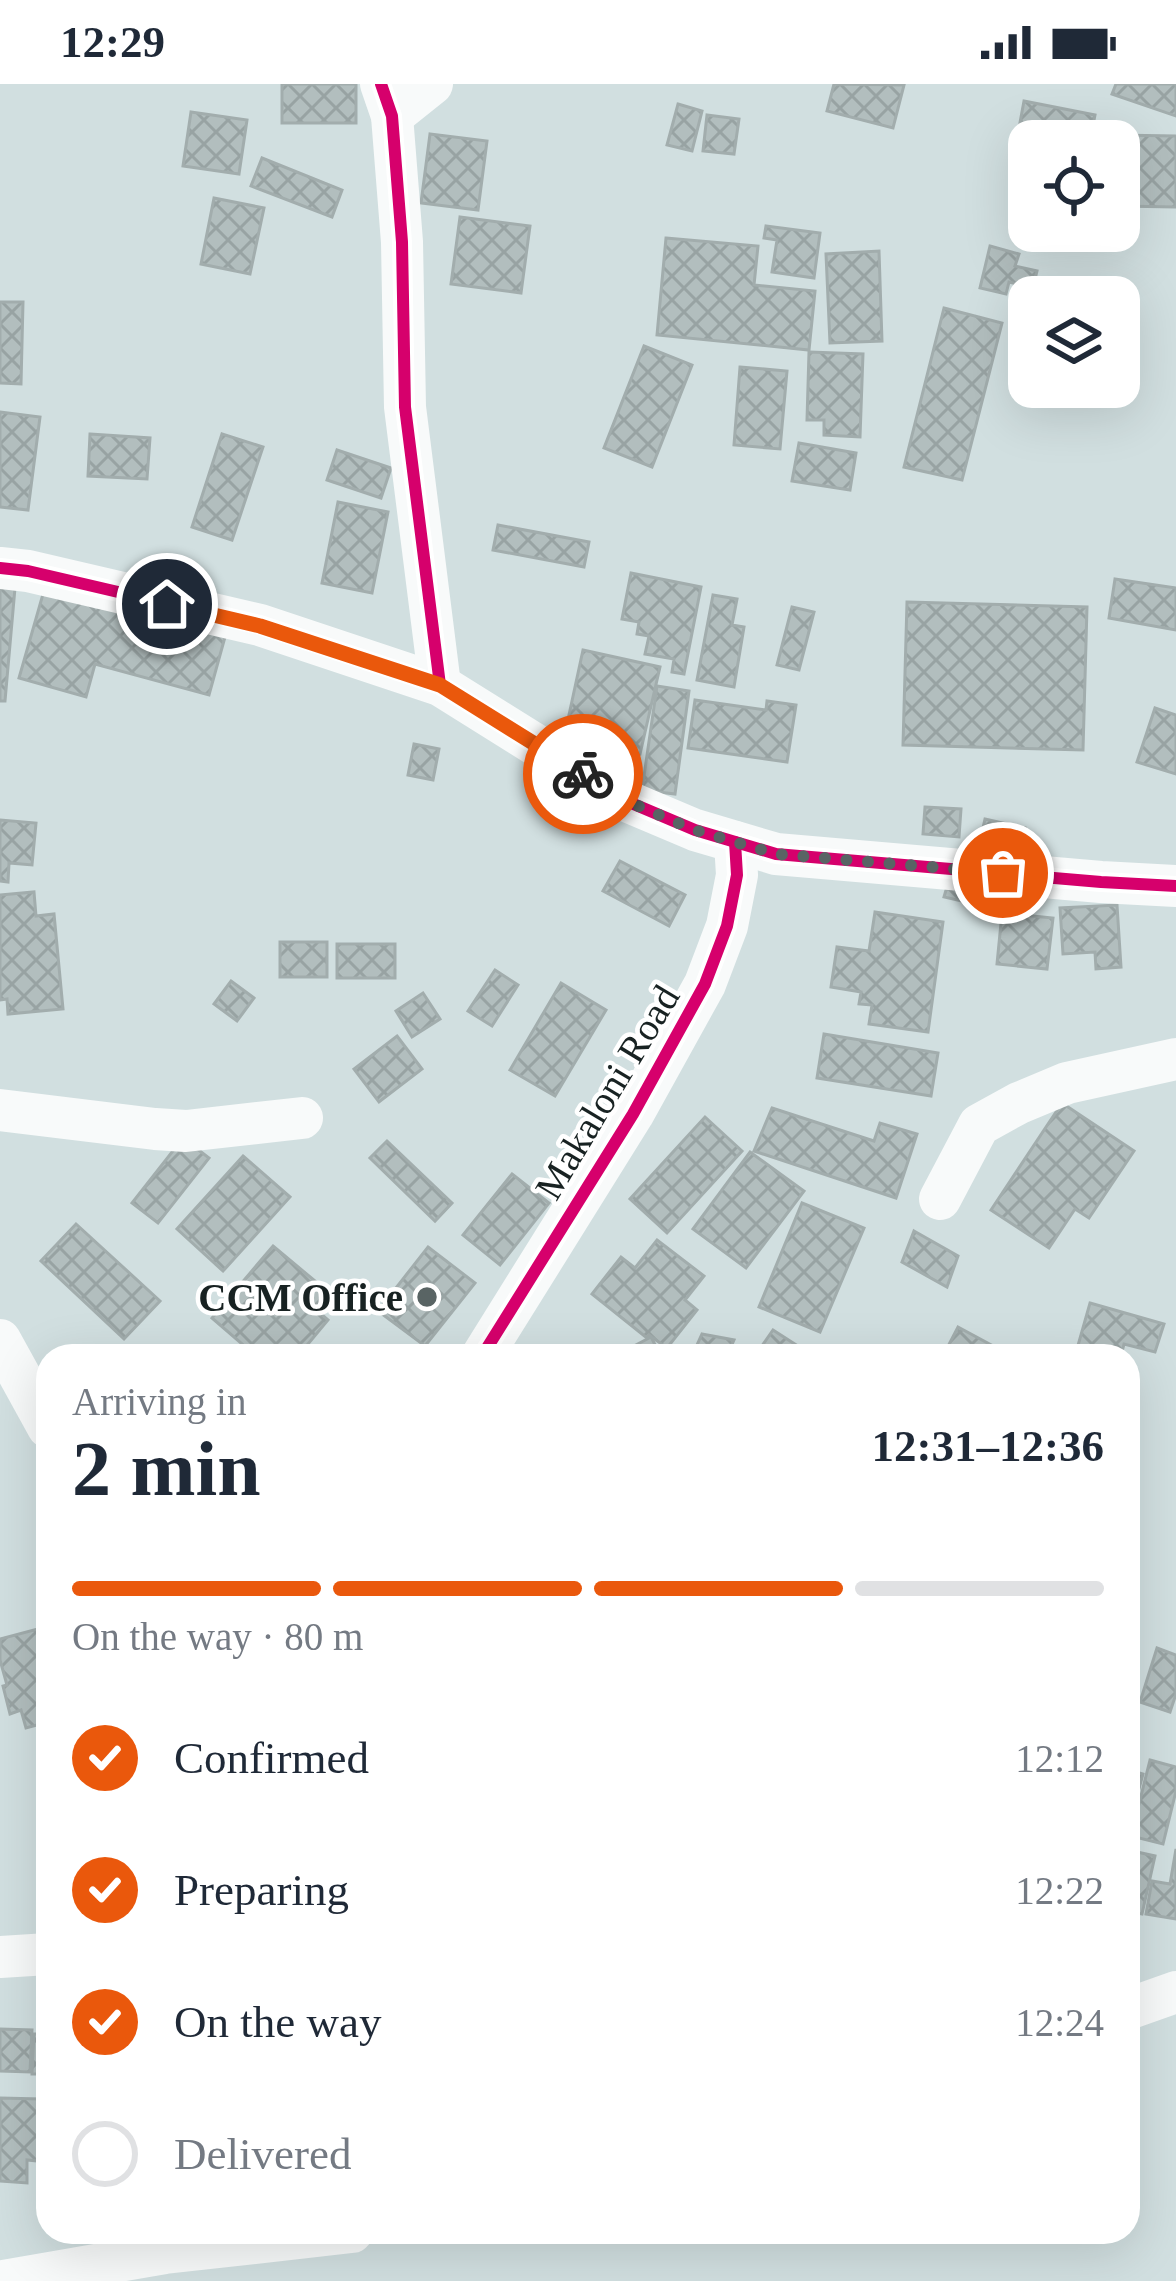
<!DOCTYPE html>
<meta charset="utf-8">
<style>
body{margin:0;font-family:"Times New Roman",serif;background:#f2f2f3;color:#1f2937;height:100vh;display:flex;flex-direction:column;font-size:45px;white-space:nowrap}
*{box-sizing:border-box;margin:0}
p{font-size:39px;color:#747a83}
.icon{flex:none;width:66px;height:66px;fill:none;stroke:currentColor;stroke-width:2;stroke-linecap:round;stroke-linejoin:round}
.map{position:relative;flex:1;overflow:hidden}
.sheet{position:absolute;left:36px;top:1260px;width:1104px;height:900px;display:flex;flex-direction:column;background:#fff;border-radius:36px;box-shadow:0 12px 48px #0002}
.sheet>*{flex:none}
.fabs{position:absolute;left:1008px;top:36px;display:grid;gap:24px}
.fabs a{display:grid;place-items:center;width:132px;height:132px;border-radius:24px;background:#fff;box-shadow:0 12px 48px #0002;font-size:60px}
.pin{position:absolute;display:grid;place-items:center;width:102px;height:102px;color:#fff;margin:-51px;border:6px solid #fff;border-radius:50%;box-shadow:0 3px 12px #0007}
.courier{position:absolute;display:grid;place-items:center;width:120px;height:120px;margin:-60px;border:9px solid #ea580c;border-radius:50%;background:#fff;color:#222;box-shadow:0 3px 15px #0007}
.overview em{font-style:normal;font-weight:600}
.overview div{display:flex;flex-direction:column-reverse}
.overview{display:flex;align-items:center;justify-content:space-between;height:204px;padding:0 36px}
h1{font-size:78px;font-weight:600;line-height:90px}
.bar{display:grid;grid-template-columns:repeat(4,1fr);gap:18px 12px;align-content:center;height:144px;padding:0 36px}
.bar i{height:15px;border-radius:9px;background:#e0e1e3}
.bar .selected{background:#ea580c}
.bar p{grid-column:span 4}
ol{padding:0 36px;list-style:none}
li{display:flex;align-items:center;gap:36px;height:132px}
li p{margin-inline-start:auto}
li .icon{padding:12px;border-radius:50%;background:#ea580c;color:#fff;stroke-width:4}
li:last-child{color:#747a83}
li i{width:66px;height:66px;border:6px solid #e0e1e3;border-radius:50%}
.status{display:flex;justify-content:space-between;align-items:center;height:84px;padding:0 60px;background:#fff;direction:ltr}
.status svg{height:33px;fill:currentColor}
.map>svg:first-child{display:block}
</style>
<div class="status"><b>12:29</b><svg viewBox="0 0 49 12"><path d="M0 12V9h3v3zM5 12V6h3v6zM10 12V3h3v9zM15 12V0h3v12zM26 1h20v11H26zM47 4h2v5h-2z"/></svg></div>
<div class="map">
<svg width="1176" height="2197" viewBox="0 0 1176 2197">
<defs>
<pattern id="building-cross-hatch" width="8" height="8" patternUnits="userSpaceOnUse" patternTransform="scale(3)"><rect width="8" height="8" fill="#b2bebe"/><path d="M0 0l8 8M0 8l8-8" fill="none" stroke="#98a3a3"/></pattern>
</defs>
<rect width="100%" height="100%" fill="#d1dfe0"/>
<g fill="url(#building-cross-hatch)" stroke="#a2adad" stroke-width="3">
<rect x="282" y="0" width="74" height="39"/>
<path d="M 834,0 L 904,1 L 893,44 L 827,27 Z"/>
<path d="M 1116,0 L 1176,0 L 1176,32 L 1112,10 Z"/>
<path d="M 1024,17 L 1095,31 L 1090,57 L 1029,57 L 1029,86 L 1012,82 Z"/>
<path d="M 678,20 L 702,27 L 692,67 L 667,61 Z"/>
<path d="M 191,28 L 247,36 L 239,90 L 183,82 Z"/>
<path d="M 707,31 L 739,35 L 734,70 L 703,67 Z"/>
<path d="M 430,50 L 487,57 L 478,126 L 421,119 Z"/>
<path d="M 1116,51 L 1176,52 L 1176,123 L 1119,122 L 1119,57 L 1116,57 Z"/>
<path d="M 262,74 L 342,106 L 332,133 L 251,102 Z"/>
<path d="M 214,114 L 264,124 L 250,190 L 201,180 Z"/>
<path d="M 460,133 L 530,142 L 521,209 L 451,200 Z"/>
<path d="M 766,142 L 820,149 L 814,194 L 772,188 L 777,156 L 764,154 Z"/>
<path d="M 666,154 L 758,162 L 754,201 L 815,207 L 809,266 L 657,251 Z"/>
<path d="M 990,162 L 1019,170 L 1015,182 L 1037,187 L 1033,204 L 1009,198 L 1006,210 L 980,204 Z"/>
<path d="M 879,167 L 882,257 L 830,259 L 826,170 Z"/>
<path d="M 0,218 L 23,218 L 21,300 L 0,299 Z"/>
<path d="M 944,224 L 1002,239 L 962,396 L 904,383 Z"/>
<path d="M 644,262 L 692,281 L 652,383 L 604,364 Z"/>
<path d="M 809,268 L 863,270 L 860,353 L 824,351 L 824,336 L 807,336 Z"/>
<path d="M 740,283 L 787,287 L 780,365 L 734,361 Z"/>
<path d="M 0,328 L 40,333 L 28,426 L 0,423 Z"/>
<path d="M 90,350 L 150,354 L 147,395 L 88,392 Z"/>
<path d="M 222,350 L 263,363 L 232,456 L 192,443 Z"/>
<path d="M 799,359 L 856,369 L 850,406 L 792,397 Z"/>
<path d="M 337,366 L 391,384 L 381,414 L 327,396 Z"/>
<path d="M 338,418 L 388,428 L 372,509 L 322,499 Z"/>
<path d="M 498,441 L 589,458 L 584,483 L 493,466 Z"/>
<path d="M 631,489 L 701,503 L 684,590 L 672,588 L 674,575 L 645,570 L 649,552 L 637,550 L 639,538 L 622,535 Z"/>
<path d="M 1115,495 L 1176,504 L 1176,546 L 1109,534 Z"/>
<path d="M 0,503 L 15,504 L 5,617 L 0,617 Z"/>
<path d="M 45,503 L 225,553 L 209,611 L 95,580 L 86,613 L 19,594 Z"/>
<path d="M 713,511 L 737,515 L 732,541 L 744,543 L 734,603 L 697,596 Z"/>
<path d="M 907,518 L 1087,523 L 1083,666 L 903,661 Z"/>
<path d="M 792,523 L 814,528 L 799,586 L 777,581 Z"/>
<path d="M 583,566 L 660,583 L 640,670 L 564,654 Z"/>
<path d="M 657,602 L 689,607 L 675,710 L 642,706 Z"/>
<path d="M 695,616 L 766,626 L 767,617 L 796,621 L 787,678 L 688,664 Z"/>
<path d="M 1155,624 L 1176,631 L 1176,690 L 1137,678 Z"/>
<path d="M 414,660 L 439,665 L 433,696 L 408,691 Z"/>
<path d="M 925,723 L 961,725 L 959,753 L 923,750 Z"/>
<path d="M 985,735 L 1025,744 L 1020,767 L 980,757 Z"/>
<path d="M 0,736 L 36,739 L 32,781 L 9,779 L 8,798 L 0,797 Z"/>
<path d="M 620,777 L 685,811 L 669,842 L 603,807 Z"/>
<path d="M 949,796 L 1009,811 L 1005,827 L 944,813 Z"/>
<path d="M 34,808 L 36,832 L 54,830 L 63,925 L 8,930 L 7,915 L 0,916 L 0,811 Z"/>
<path d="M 1117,821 L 1121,883 L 1096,885 L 1095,868 L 1063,870 L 1060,824 Z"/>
<path d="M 875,828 L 943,838 L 928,948 L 869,940 L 872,921 L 859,920 L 861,908 L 831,903 L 837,863 L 869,867 Z"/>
<path d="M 1002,829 L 1053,834 L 1047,885 L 997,880 Z"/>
<rect x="280" y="858" width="47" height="35"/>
<rect x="337" y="860" width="58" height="34"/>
<path d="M 495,886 L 518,901 L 492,942 L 468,927 Z"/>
<path d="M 231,897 L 254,914 L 237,937 L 214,920 Z"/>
<path d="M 561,899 L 606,926 L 555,1012 L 510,986 Z"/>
<path d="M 423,909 L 440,935 L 412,953 L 396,927 Z"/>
<path d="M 824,950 L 938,969 L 931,1012 L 817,994 Z"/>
<path d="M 397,952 L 422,985 L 379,1018 L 354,985 Z"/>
<path d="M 1062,1019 L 1134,1067 L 1089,1134 L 1075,1125 L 1049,1164 L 991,1126 Z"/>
<path d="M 772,1024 L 874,1057 L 880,1039 L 917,1050 L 896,1114 L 754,1067 Z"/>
<path d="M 705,1033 L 742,1067 L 667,1149 L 630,1115 Z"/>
<path d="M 183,1054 L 209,1074 L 158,1139 L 132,1119 Z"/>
<path d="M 387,1057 L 452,1119 L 435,1137 L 370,1074 Z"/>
<path d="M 750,1068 L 804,1107 L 746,1184 L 693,1145 Z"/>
<path d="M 243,1072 L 290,1113 L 223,1187 L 177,1145 Z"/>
<path d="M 512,1090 L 549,1119 L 500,1181 L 463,1151 Z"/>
<path d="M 802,1119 L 864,1144 L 820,1248 L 759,1223 Z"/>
<path d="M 76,1140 L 160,1217 L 124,1255 L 41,1177 Z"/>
<path d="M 914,1147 L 958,1172 L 947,1203 L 902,1178 Z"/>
<path d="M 657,1156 L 704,1192 L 685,1216 L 697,1226 L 667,1264 L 649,1251 L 647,1254 L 592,1210 L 621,1173 L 635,1184 Z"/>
<path d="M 273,1162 L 333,1212 L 319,1228 L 328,1236 L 298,1272 L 256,1272 L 212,1234 Z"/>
<path d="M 428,1163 L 475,1199 L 425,1262 L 378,1227 Z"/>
<path d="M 1090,1219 L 1164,1240 L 1155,1268 L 1124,1260 L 1121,1272 L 1075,1272 Z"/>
<path d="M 958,1243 L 993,1262 L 989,1272 L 943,1272 Z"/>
<path d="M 773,1246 L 804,1266 L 800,1272 L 755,1272 Z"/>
<path d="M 702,1250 L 734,1256 L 727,1272 L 692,1272 Z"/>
<path d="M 651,1253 L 661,1272 L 615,1272 Z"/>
<path d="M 45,1543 L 48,1555 L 48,1638 L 26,1644 L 21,1626 L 10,1630 L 3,1602 L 7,1601 L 0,1576 L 0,1555 Z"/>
<path d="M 1157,1564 L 1176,1571 L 1176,1610 L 1170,1628 L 1140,1618 Z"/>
<path d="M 1150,1676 L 1176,1683 L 1176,1707 L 1163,1760 L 1131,1752 Z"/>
<path d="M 1129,1686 L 1143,1690 L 1132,1731 L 1128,1730 Z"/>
<path d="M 1176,1765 L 1176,1835 L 1146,1830 L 1152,1797 L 1170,1800 Z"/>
<path d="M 1128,1766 L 1155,1772 L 1142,1830 L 1128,1827 Z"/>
<path d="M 0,1945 L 32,1946 L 30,1988 L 0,1987 Z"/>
<path d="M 34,1950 L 48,1950 L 48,1990 L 32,1990 Z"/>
<path d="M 0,2014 L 40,2015 L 38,2077 L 27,2076 L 27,2099 L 0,2097 Z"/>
</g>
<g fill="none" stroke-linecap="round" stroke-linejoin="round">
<g stroke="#f8fafa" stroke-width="42">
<path d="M 381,0 L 392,32 L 402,158 L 405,323 L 440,601"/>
<path d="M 392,32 L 432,0"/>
<path d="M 0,484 L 28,487 L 260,541 L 440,601 L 624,716 L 695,746 L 776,770 L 1101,798 L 1176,802"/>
<path d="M 0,1026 L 155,1045 L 186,1047 L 302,1034"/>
<path d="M 940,1115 L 979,1041 L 1019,1019 L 1067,999 L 1176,975"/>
<path d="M 0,1256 L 48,1343"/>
<path d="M 482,1272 L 633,1030 L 705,900 L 727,842 L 737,791 L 735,758"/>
<path d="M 0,1873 L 48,1870"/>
<path d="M 1128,1925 L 1176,1908"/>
<path d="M 3,2197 L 165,2169 L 352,2148"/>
</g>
<g stroke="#fff" stroke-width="20">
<g id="cycleway">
<path d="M 381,0 L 392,32 L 402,158 L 405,323 L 440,601"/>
<path d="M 0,484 L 28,487 L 260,541 L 440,601 L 624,716 L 695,746 L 776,770 L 1101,798 L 1176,802"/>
<path d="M 482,1272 L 633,1030 L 705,900 L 727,842 L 737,791 L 735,758"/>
</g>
</g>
<use href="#cycleway" stroke="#d6006c" stroke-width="12"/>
</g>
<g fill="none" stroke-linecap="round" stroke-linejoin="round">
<path stroke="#596464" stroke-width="12" stroke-dasharray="0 21.6" d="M 583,690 L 624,716 L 695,746 L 776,770 L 1003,789"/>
<path stroke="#ea580c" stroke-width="15" d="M 167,520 L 260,542 L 440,601 L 583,690"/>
</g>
<circle fill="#596464" stroke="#fff" stroke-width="4.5" cx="427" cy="1213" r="12"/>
<g text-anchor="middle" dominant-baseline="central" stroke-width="9" stroke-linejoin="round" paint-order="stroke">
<g font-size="39" fill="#182222" stroke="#fff">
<text transform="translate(607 1008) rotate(-59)">Makaloni Road</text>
</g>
<g font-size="39" font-weight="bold" fill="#182222" stroke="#fff" text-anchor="end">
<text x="403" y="1213">CCM Office</text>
</g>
</g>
</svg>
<div class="fabs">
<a><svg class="icon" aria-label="locate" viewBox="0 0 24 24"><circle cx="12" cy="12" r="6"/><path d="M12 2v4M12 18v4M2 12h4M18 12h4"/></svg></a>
<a><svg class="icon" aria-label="layers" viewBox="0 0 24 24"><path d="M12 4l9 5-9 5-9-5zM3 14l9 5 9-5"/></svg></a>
</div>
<div class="pin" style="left:1003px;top:789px;background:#ea580c"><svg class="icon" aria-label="bag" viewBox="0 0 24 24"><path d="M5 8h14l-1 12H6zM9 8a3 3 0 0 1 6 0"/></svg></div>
<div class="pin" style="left:167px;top:520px;background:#1f2937"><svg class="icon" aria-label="home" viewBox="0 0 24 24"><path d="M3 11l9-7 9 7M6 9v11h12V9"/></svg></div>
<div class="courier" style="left:583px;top:690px"><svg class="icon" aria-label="bike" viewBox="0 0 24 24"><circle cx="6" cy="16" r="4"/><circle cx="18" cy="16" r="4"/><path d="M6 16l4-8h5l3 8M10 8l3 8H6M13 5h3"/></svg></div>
<section class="sheet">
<div class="overview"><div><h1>2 min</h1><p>Arriving in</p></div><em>12:31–12:36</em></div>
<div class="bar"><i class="selected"></i><i class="selected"></i><i class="selected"></i><i></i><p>On the way · 80 m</p></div>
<ol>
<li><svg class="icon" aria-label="check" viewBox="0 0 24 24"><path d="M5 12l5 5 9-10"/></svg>Confirmed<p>12:12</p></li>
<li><svg class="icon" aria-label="check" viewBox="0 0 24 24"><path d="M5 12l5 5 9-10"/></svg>Preparing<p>12:22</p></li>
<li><svg class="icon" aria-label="check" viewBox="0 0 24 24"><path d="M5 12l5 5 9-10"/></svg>On the way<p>12:24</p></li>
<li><i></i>Delivered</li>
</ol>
</section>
</div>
